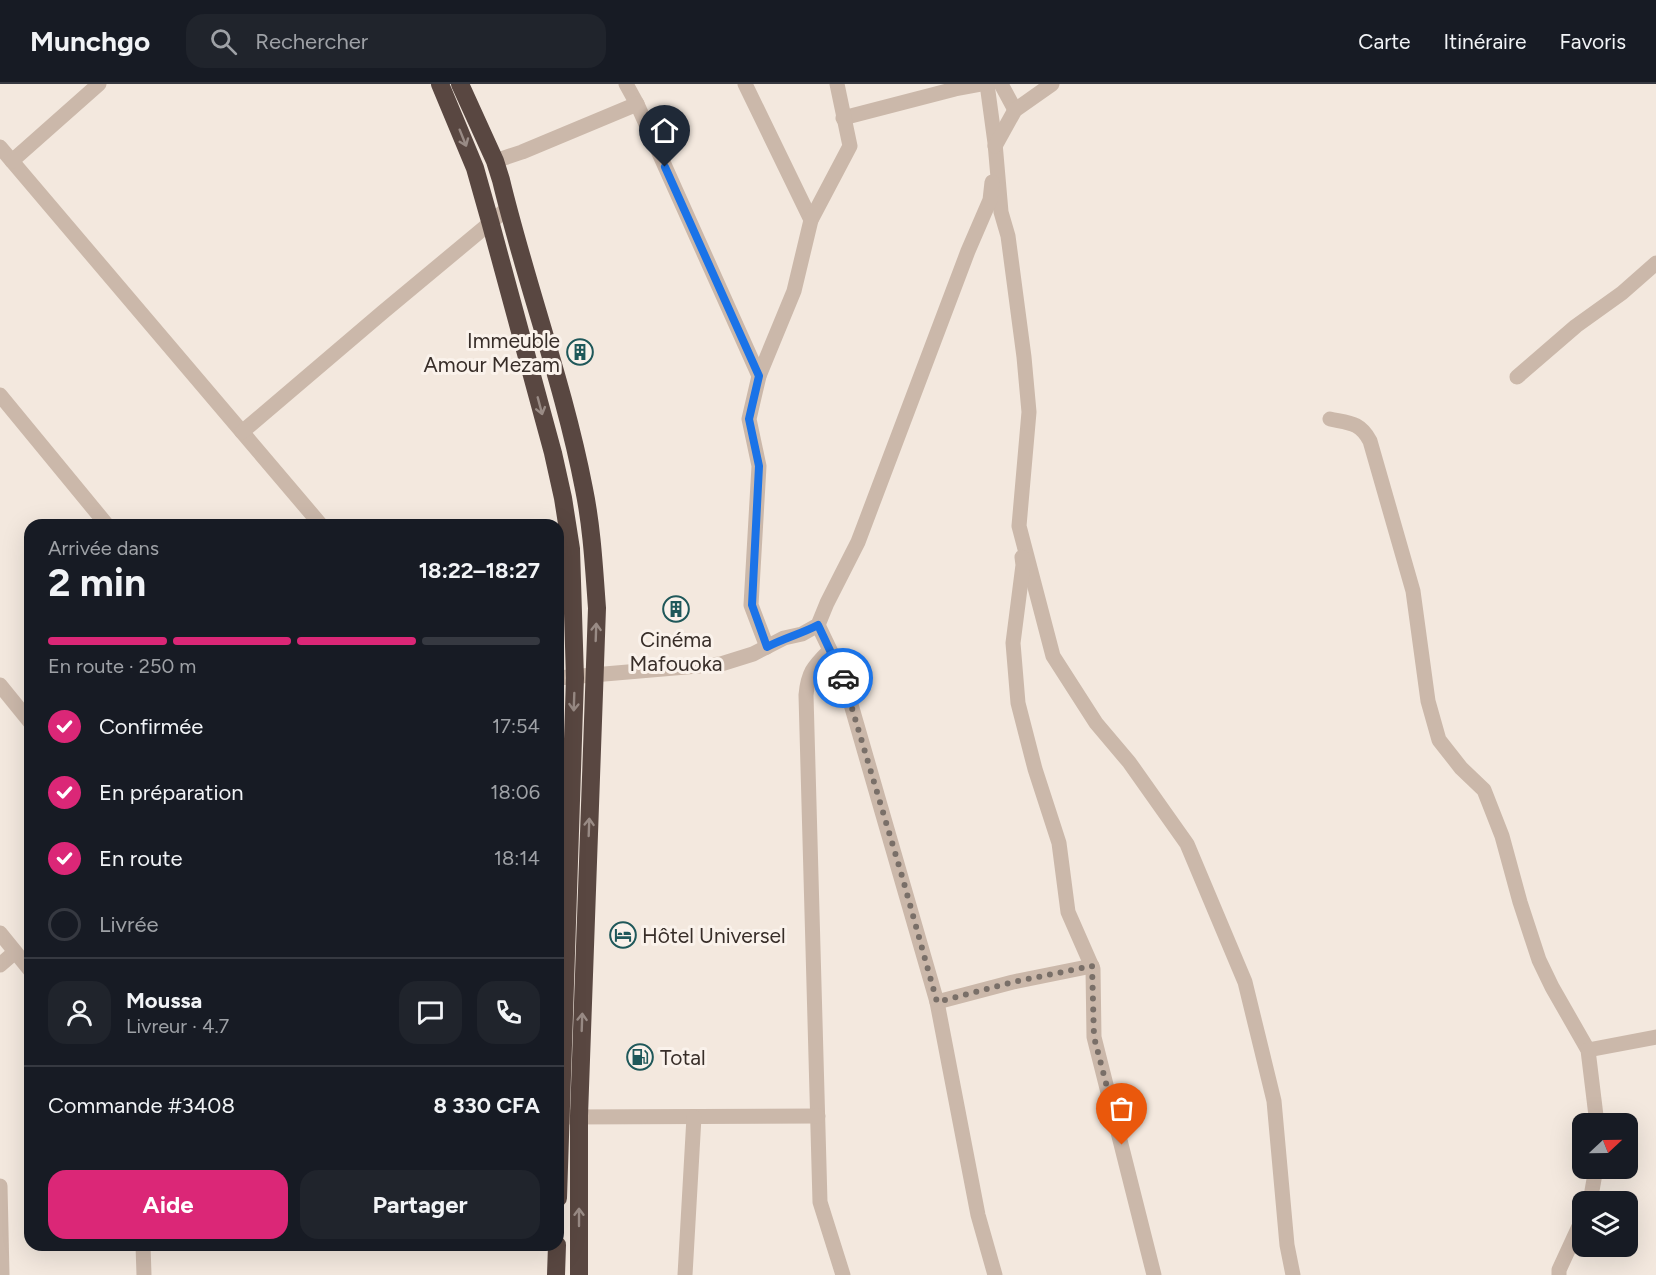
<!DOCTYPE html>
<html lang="fr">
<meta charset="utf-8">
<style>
body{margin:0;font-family:Figtree,sans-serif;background:#20242c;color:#f1f3f6;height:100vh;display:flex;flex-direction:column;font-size:22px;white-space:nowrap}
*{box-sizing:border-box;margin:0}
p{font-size:20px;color:#9ea1a6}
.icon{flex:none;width:33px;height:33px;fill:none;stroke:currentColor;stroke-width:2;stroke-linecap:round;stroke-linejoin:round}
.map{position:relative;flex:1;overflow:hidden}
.details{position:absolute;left:24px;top:435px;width:540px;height:732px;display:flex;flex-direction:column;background:#171b24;border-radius:18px;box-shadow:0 6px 24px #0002}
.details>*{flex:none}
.needle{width:39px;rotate:68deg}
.tools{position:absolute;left:1572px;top:1029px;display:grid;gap:12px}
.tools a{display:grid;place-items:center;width:66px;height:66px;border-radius:12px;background:#171b24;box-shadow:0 6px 24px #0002;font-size:30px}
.pin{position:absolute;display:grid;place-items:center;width:51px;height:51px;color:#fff;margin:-62px -26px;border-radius:50% 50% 50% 0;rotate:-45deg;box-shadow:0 0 6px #0007}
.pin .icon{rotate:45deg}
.courier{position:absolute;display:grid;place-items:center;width:60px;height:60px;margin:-30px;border:4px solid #1a73e8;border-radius:50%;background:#fff;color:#222;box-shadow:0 2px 8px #0007}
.summary em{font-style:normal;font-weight:700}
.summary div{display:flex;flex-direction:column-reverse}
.summary{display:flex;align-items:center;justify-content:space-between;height:102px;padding:0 24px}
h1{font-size:39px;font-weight:700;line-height:45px}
.bar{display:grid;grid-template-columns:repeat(4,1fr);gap:9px 6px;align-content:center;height:72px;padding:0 24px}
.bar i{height:8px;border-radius:4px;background:#363941}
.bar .selected{background:#db2777}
.bar p{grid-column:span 4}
.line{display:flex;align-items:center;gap:15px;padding:0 24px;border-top:2px solid #363941}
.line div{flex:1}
.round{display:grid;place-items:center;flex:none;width:63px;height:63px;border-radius:18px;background:#20242c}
ol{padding:0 24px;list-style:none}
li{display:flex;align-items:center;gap:18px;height:66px}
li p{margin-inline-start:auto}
li .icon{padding:6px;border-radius:50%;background:#db2777;color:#fff;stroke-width:4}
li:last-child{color:#9ea1a6}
li i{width:33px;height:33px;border:3px solid #363941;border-radius:50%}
.primary-button{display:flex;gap:12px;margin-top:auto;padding:12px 24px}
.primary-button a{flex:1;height:69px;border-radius:18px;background:#db2777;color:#fff;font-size:24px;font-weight:700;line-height:69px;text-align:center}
.primary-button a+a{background:#20242c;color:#f1f3f6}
header{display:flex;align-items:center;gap:36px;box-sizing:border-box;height:84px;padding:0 30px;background:#171b24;border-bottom:2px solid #363941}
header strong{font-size:28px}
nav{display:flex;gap:33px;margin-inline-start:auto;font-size:21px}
.search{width:420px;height:54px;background:#20242c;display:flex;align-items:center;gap:15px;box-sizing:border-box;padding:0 21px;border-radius:18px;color:#9ea1a6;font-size:22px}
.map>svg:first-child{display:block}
</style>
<header>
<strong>Munchgo</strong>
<div class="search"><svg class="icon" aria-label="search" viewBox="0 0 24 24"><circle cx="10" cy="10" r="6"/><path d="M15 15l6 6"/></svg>Rechercher</div>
<nav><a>Carte</a><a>Itinéraire</a><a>Favoris</a></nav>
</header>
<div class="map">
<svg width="1656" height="1191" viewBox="0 0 1656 1191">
<rect width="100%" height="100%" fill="#f3e8de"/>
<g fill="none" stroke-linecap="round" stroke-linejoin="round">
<g stroke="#cbb8aa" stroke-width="15">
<path d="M 626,0 L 637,20 L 759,292"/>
<path d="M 745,0 L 811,136"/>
<path d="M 987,0 L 995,59 L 1001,128 L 1008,152 L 1024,273 L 1029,328 L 1019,442 L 1053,572 L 1096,639 L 1129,678 L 1187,760 L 1245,898 L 1274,1017 L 1287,1161 L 1293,1191"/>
<path d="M 1001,0 L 1015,26"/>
<path d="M 843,34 L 955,5 L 982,0"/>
<path d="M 995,62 L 1015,26 L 1052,0"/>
<path d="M 0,63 L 321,441"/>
<path d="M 12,77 L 99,0"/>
<path d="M 495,77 L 522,68 L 637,20"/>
<path d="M 1517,293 L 1576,242 L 1622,209 L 1656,179"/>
<path d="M 0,311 L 107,441"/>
<path d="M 1330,335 C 1349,339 1360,338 1370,357 L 1413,507 L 1428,617 L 1439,656 L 1461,684 L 1484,706 L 1502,752 L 1520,818 L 1539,876 L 1552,903 L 1588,966 L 1597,1040"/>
<path d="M 242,348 L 383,228 L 508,124"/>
<path d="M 1022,473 L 1023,481 L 1013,559 L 1018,619 L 1035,685 L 1059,759 L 1068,828 L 1093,885 L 1094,953 L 1154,1191"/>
<path d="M 818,541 L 843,593 L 850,617 L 937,918 L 978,1131 L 995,1191"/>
<path d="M 767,563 L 751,521 L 759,382 L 749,335 L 759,292 L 794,207 L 811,136 L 850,62 L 837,0"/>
<path d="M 829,567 C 813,583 808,589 806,611 L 820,1118 L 843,1191"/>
<path d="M 558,594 L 721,580 L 753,570 L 784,554 L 802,550 L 818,541 L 827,519 L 858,458 L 968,167 L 990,116 L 992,98"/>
<path d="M 0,601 L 30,638"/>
<path d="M 0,849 L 30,886"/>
<path d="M 0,881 L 15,868"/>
<path d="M 937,918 L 1013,898 L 1092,882"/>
<path d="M 1588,966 L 1656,953"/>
<path d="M 569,1033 L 818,1032"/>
<path d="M 0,1102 L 2,1191"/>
<path d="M 1590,1118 L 1596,1084"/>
<path d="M 143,1161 L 144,1191"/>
<path d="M 685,1191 L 694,1033"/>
<path d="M 1559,1191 L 1559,1186 L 1582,1136"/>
</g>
<g stroke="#594741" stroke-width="18">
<path d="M 440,0 L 475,84 L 490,137 L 553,369 L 563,414 L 571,465 L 575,594 L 558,1114"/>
<path d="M 460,0 L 495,77 L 501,96 C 526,200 564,301 584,405 C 592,444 594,484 597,524 L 579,1032 L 579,1191"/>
<path d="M 556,1191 L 557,1161"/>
</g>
</g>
<defs><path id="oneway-shaft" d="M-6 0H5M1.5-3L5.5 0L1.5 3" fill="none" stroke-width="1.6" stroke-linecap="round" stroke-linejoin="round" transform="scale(1.5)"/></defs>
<g stroke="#998b85">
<use href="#oneway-shaft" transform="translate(463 54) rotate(68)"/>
<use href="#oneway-shaft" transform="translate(540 322) rotate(75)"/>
<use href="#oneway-shaft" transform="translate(596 548) rotate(-88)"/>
<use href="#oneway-shaft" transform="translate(574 618) rotate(92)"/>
<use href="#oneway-shaft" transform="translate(589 743) rotate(-88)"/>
<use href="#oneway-shaft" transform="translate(582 938) rotate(-88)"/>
<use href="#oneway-shaft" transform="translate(579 1133) rotate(-90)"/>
</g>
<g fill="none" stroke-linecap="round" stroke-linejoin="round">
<path stroke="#796f68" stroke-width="6" stroke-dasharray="0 10.8" d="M 843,594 L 902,792 L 937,918 L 1013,898 L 1092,882 L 1094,953 L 1122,1061"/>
<path stroke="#1a73e8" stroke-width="8" d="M 665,83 L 759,292 L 749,335 L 759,382 L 752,521 L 767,563 C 784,554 801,550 818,541 L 843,594"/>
</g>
<defs>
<g id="building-ring" transform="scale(1.35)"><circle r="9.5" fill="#faf2eb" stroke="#1f585a" stroke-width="1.5"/><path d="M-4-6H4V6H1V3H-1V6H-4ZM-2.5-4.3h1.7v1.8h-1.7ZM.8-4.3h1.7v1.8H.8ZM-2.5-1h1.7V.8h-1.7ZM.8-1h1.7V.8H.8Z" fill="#1f585a"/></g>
<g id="hotel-ring" transform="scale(1.35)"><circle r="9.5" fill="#faf2eb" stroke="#1f585a" stroke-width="1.5"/><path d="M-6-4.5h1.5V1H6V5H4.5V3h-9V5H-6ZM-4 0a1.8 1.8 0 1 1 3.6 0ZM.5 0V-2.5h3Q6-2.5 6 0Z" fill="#1f585a"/></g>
<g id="fuel-ring" transform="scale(1.35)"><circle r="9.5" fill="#faf2eb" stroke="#1f585a" stroke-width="1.5"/><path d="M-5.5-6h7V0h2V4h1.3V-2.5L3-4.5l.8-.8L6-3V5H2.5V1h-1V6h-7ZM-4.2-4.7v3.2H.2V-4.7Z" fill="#1f585a"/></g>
</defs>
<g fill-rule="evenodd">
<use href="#building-ring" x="580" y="268"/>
<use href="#building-ring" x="676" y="525"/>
<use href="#hotel-ring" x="623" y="851"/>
<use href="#fuel-ring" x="640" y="973"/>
</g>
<g text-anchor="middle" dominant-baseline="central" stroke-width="6" stroke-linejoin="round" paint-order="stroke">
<g font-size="21" fill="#382e29" stroke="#faf2eb" text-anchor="start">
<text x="560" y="256" text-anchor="end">Immeuble<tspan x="560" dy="24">Amour Mezam</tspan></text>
<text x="676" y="555" text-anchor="middle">Cinéma<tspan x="676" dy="24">Mafouoka</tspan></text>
<text x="642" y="851">Hôtel Universel</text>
<text x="660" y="973">Total</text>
</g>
</g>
</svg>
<div class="tools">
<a><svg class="needle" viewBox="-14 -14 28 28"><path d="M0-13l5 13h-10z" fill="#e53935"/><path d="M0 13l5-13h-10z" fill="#9ea1a6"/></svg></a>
<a><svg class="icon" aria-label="layers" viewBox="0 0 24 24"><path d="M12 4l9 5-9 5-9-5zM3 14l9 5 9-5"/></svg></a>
</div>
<div class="pin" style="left:1122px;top:1061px;background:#ea580c"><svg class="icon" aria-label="bag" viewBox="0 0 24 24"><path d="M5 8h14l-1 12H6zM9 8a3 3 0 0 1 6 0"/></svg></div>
<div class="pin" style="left:665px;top:83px;background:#1f2937"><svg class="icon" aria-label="home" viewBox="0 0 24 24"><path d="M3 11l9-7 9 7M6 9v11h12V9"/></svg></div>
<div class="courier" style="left:843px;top:594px"><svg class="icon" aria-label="car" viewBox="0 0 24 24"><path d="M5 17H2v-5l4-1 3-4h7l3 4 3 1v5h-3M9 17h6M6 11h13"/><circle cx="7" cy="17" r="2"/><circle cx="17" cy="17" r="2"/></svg></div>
<section class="details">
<div class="summary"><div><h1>2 min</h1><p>Arrivée dans</p></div><em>18:22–18:27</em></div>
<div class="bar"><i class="selected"></i><i class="selected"></i><i class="selected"></i><i></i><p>En route · 250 m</p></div>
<ol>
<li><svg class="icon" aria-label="check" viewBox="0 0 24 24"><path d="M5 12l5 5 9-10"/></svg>Confirmée<p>17:54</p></li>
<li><svg class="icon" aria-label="check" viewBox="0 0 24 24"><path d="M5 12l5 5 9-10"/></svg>En préparation<p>18:06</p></li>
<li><svg class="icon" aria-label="check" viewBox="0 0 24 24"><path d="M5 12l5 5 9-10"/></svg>En route<p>18:14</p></li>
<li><i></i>Livrée</li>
</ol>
<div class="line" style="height:108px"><a class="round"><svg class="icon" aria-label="person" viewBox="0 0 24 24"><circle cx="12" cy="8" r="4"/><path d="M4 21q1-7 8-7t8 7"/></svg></a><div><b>Moussa</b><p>Livreur · 4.7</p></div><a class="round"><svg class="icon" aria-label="chat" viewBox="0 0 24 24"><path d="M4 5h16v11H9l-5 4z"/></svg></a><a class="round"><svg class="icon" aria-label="phone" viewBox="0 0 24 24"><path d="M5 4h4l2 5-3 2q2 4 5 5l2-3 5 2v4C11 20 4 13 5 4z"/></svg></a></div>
<div class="line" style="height:78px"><div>Commande #3408</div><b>8 330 CFA</b></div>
<div class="primary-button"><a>Aide</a><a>Partager</a></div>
</section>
</div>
